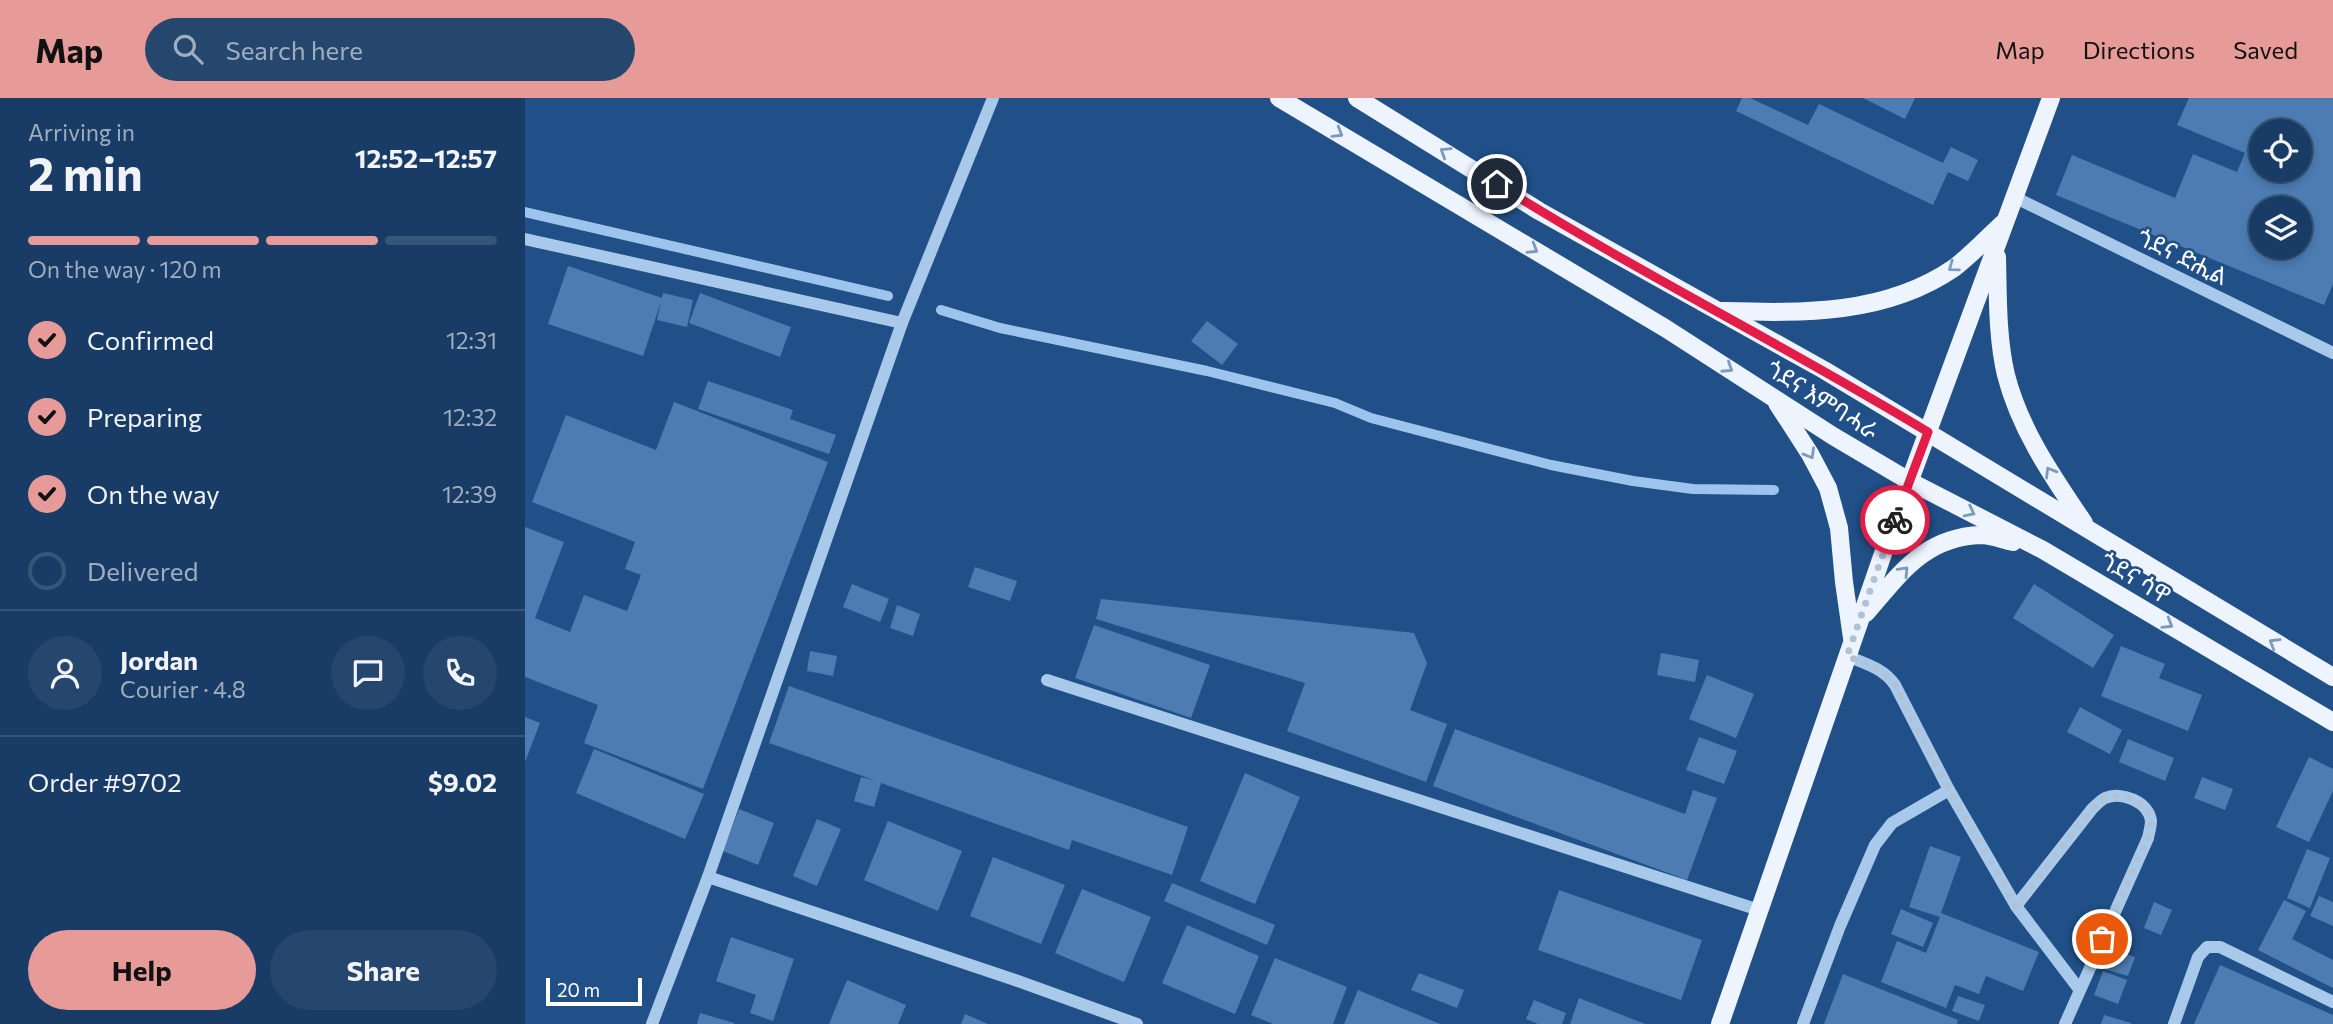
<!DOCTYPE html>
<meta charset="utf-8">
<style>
body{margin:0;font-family:Commissioner,"Noto Sans Ethiopic",sans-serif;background:#25476e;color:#f1f3f6;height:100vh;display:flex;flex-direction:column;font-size:26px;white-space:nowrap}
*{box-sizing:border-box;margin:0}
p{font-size:23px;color:#9fadbf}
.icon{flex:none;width:38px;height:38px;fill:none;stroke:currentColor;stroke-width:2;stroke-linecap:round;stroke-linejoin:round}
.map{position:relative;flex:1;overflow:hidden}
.details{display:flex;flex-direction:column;background:#183c65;width:525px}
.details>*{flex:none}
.fabs{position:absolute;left:1724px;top:21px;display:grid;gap:14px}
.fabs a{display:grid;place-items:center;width:63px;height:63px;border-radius:50%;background:#183c65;box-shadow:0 4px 10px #0003,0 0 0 2px #365679;font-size:35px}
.scale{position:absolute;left:21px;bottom:18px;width:96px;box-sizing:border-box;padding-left:7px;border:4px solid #fff;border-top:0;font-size:19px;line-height:24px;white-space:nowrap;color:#fff;-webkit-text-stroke:5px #205087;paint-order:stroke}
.pin{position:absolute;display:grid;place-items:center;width:60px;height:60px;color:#fff;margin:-30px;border:4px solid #fff;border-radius:50%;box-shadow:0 2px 7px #0007}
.courier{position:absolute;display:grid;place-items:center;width:70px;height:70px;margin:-35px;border:5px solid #e11d48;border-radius:50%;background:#fff;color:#222;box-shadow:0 2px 9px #0007}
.overview em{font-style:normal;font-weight:700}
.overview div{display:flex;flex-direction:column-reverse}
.overview{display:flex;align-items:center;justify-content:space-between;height:119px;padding:0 28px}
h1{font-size:46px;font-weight:700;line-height:52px}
.bar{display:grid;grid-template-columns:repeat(4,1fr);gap:10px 7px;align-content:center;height:84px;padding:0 28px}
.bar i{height:9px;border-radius:5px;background:#365679}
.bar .current{background:#e69b98}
.bar p{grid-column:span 4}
.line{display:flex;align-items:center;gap:18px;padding:0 28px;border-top:2px solid #365679}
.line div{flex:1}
.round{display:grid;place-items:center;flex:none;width:74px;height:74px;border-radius:37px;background:#25476e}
ol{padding:0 28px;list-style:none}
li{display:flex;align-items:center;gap:21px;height:77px}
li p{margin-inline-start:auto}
li .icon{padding:7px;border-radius:50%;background:#e69b98;color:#111;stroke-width:4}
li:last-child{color:#9fadbf}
li i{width:38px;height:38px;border:4px solid #365679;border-radius:50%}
.button{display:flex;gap:14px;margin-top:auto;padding:14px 28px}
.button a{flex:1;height:80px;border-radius:42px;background:#e69b98;color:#111;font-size:28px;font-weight:700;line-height:80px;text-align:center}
.button a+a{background:#25476e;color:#f1f3f6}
header{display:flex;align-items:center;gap:42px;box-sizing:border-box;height:98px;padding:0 35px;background:#e69b98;color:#111}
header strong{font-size:33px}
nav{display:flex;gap:38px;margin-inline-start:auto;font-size:24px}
.search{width:490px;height:63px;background:#25476e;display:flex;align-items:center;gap:18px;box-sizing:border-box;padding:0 24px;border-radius:38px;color:#9fadbf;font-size:26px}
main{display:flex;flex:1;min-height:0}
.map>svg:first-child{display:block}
</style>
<header>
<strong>Map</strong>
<div class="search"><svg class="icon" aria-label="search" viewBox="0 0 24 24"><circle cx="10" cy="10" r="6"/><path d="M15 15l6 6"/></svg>Search here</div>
<nav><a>Map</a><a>Directions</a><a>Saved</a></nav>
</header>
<main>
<section class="details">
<div class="overview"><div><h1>2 min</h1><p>Arriving in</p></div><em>12:52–12:57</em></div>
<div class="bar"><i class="current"></i><i class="current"></i><i class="current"></i><i></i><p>On the way · 120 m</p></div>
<ol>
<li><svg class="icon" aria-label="check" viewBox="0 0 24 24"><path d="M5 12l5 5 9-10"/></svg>Confirmed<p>12:31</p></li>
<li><svg class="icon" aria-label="check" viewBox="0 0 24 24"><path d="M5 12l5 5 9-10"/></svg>Preparing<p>12:32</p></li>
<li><svg class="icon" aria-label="check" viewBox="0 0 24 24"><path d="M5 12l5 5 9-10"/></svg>On the way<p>12:39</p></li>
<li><i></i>Delivered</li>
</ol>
<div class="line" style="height:126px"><a class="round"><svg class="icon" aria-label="person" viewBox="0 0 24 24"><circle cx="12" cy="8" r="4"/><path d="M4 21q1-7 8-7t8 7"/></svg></a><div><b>Jordan</b><p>Courier · 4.8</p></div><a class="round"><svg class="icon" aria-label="chat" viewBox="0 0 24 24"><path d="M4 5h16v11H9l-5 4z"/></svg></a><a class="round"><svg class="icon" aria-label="phone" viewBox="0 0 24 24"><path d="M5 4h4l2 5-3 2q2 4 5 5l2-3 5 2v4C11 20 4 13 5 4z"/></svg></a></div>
<div class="line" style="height:91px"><div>Order #9702</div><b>$9.02</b></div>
<div class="button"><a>Help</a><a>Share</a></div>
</section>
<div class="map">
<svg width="1808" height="926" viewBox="0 0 1808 926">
<rect width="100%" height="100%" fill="#205087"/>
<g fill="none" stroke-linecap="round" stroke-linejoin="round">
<g stroke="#9dc4ec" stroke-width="10">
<path d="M 0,114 L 363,198"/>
<path d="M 416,212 L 475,230 L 682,273 L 810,305 L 846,320 L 1026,367 L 1108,383 L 1168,391 L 1249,392"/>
</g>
</g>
<g fill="#4c7cb1" fill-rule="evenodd">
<path d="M 1217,0 L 1225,0 L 1283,27 L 1294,6 L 1418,65 L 1426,49 L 1453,62 L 1443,83 L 1423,74 L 1408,107 L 1211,13 Z"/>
<path d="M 1338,0 L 1390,0 L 1380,21 Z"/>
<path d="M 1664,0 L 1808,0 L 1808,186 L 1799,207 L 1531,97 L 1547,57 L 1650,100 L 1668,56 L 1712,74 L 1720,55 L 1652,27 ZM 1736,33 L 1774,33 L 1774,72 L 1736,72 ZM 1736,110 L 1774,110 L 1774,149 L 1736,149 Z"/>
<path d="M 43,168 L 137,200 L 138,195 L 168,202 L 162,229 L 132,222 L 136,204 L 118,258 L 23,226 Z"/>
<path d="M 175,195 L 266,229 L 255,259 L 164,225 Z"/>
<path d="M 682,223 L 713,246 L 697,267 L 666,243 Z"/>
<path d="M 183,283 L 268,312 L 265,321 L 311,337 L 304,356 L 173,311 Z"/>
<path d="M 149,304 L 303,364 L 178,691 L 59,645 L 73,607 L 0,579 L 0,429 L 39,444 L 10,520 L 45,534 L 59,497 L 102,513 L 116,477 L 100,471 L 110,444 L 7,404 L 41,317 L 131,352 Z"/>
<path d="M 450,469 L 492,483 L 485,503 L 443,489 Z"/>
<path d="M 327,486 L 364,501 L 355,524 L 318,509 Z"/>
<path d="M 1509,486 L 1589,537 L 1568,570 L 1488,520 Z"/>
<path d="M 576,501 L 889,535 L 902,565 L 885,612 L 922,626 L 901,684 L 762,633 L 780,585 L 571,521 Z"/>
<path d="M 372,507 L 395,516 L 388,538 L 365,530 Z"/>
<path d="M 569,527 L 685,567 L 666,620 L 550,580 Z"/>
<path d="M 1596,548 L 1640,566 L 1634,580 L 1677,597 L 1663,633 L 1576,598 Z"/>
<path d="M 285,553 L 312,558 L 308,578 L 282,573 Z"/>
<path d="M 1136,555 L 1174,562 L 1170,584 L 1132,577 Z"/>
<path d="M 1182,577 L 1229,596 L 1211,640 L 1164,621 Z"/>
<path d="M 264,588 L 663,729 L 647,777 L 547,742 L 544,752 L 356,685 L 349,709 L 329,703 L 336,679 L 349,682 L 244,645 Z"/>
<path d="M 1555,609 L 1597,632 L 1585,656 L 1542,634 Z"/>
<path d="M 0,619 L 15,625 L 0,664 Z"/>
<path d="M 930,631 L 1160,716 L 1168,692 L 1192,700 L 1162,782 L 908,688 Z"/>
<path d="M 1174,639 L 1212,653 L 1199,686 L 1161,672 Z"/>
<path d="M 1603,641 L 1649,660 L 1640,683 L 1594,664 Z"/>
<path d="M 69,651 L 179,696 L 160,741 L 51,695 Z"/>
<path d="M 1784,659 L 1808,671 L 1808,693 L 1784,744 L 1751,729 Z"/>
<path d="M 720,675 L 775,699 L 730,806 L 675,783 Z"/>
<path d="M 1677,679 L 1708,691 L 1700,712 L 1669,700 Z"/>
<path d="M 214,711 L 249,725 L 233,767 L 198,753 Z"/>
<path d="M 292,721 L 316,731 L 292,788 L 268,778 Z"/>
<path d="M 363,723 L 437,753 L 413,813 L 339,782 Z"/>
<path d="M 1405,748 L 1436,759 L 1416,815 L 1514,854 L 1498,893 L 1461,878 L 1454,896 L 1430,887 L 1421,910 L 1356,884 L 1372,843 L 1401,855 L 1415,819 L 1384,809 Z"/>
<path d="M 1782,751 L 1805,760 L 1785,810 L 1762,800 Z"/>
<path d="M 468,759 L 540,787 L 516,846 L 445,818 Z"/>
<path d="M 647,785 L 750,827 L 742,847 L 639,803 Z"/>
<path d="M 557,791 L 626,819 L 599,884 L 530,855 Z"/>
<path d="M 1034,792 L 1177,842 L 1156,902 L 1013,852 Z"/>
<path d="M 1794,798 L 1808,804 L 1808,828 L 1785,818 Z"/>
<path d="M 1759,802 L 1781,813 L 1767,841 L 1808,862 L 1808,890 L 1733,852 Z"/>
<path d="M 1629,804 L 1647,812 L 1636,837 L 1619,830 Z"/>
<path d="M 1376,811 L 1408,825 L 1398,849 L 1366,836 Z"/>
<path d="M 1578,813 L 1597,821 L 1587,844 L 1568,835 Z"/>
<path d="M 662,827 L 734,858 L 710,916 L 637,885 Z"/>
<path d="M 206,839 L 269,861 L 248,923 L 225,915 L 231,897 L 191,883 Z"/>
<path d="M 1587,851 L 1610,859 L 1603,878 L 1579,871 Z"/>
<path d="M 750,860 L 822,889 L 808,926 L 748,926 L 726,917 Z"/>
<path d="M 1695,867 L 1808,917 L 1808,926 L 1669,926 Z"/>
<path d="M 1578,873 L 1602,882 L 1593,906 L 1569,897 Z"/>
<path d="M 894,875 L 939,892 L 932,910 L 886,892 Z"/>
<path d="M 1318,876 L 1433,922 L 1432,926 L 1299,926 Z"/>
<path d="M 322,882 L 381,907 L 373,926 L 304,926 Z"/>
<path d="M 833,892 L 915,926 L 819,926 Z"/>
<path d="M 1433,898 L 1460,907 L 1454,923 L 1427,913 Z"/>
<path d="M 1054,900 L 1120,926 L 1045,926 Z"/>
<path d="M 1009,902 L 1041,915 L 1037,926 L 1013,926 L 1001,921 Z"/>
<path d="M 175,915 L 209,925 L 209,926 L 172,926 Z"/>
<path d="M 440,916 L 463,926 L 436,926 Z"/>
<path d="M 1579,917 L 1606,925 L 1606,926 L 1576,926 Z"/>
</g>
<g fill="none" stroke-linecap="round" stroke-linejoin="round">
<g stroke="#a9c9ea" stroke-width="12">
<path d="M 1489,99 L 1808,255"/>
<path d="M 0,141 L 377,225"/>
<path d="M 1322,558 C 1341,566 1358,570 1370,587 L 1424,692 L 1491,808 L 1554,891"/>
<path d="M 522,582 L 1234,812"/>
<path d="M 183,779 L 490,882 L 612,926"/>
<path d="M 1491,808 L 1567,711 C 1570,708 1576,702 1580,700 C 1597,693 1624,704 1626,723 C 1626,728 1624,735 1623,740 L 1540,926"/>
<path d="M 127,926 L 183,779 L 377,225 L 468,0"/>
<path d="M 1278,926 L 1315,828 L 1350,747 L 1367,725 L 1424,692"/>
<path d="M 1649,926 L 1673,859 L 1682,849 L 1695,849 L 1808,904"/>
</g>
<g stroke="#edf4fe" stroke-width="18">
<path d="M 754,0 L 1140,230 L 1308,338 L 1384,383 L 1518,452 L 1808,624"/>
<path d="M 832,0 L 1014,113 L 1299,272 L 1808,579"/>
<path d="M 1472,159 C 1473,198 1472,239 1481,277 C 1495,332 1528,379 1559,425"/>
<path d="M 1194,213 C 1275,215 1359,218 1429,170 C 1446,157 1461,141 1477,126"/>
<path d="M 1252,305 L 1285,356 L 1303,390 L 1314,430 L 1319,484 L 1327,540"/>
<path d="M 1341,515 C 1375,476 1399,439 1456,437 C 1466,437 1478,442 1488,444"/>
<path d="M 1195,926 L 1361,447 L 1526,0"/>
</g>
</g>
<defs><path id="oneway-chevron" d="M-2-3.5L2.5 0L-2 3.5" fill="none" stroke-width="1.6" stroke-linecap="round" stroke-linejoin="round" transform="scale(1.75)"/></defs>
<g stroke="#7c9abd">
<use href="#oneway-chevron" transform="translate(813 35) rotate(31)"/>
<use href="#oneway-chevron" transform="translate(920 54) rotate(-148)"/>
<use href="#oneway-chevron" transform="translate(1008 151) rotate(31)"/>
<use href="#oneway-chevron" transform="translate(1428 169) rotate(144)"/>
<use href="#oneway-chevron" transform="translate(1203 270) rotate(33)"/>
<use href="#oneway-chevron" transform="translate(1285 356) rotate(60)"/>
<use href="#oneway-chevron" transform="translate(1525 374) rotate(-121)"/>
<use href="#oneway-chevron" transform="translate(1445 414) rotate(27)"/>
<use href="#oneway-chevron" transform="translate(1379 473) rotate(-46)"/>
<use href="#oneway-chevron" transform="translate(1643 526) rotate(31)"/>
<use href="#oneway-chevron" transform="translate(1749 545) rotate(-149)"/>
</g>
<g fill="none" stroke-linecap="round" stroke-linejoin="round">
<path stroke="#b1c2d5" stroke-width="7" stroke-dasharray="0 12.6" d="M 1370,422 L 1322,558 C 1341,566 1358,570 1370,587 L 1424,692 L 1491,808 L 1567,711 C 1570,708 1576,702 1580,700 C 1597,693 1624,704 1626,723 C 1626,728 1624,735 1623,740 L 1577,841"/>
<path stroke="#e11d48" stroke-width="9" d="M 972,86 C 1112,174 1261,248 1403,334 L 1370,422"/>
</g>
<g text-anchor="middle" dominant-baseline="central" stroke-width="5" stroke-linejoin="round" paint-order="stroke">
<g font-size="24" fill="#fff" stroke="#205087">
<text transform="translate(1658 158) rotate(26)">ጎደና ድሒል</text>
<text transform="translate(1298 301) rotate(32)">ጎደና እምባሓራ</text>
<text transform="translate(1611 479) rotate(31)">ጎደና ሳዋ</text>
</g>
</g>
</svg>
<div class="fabs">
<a><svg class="icon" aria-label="locate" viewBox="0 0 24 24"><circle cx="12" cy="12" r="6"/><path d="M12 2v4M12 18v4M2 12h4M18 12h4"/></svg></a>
<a><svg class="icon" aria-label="layers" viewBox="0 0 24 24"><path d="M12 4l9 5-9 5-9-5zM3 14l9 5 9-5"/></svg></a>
</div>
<div class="scale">20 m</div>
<div class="pin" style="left:1577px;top:841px;background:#ea580c"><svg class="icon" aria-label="bag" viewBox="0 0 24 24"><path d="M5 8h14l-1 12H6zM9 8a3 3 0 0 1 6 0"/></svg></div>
<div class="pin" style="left:972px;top:86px;background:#1f2937"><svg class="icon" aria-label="home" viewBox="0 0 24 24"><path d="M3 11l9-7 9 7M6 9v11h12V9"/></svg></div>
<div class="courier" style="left:1370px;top:422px"><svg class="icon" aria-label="bike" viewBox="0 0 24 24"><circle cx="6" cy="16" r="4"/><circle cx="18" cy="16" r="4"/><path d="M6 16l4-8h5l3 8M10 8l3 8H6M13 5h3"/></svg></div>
</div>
</main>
